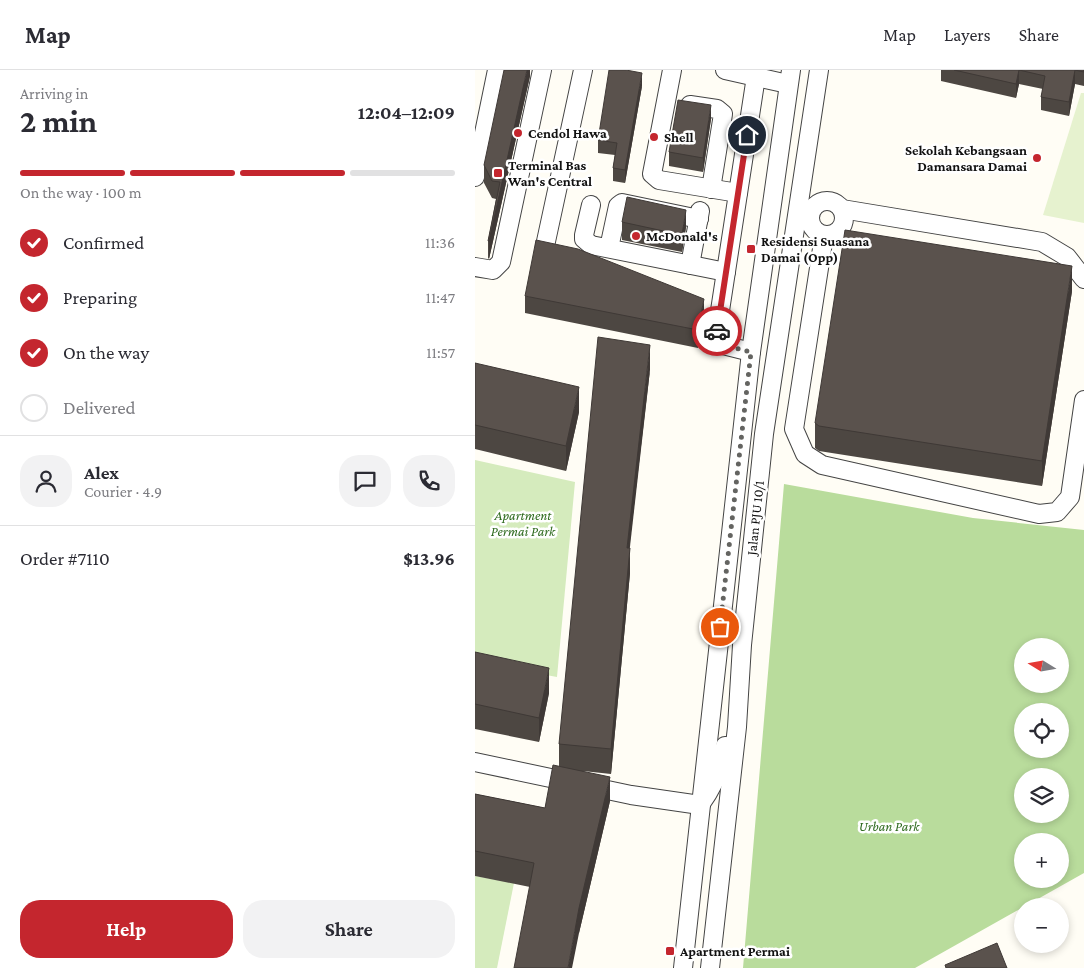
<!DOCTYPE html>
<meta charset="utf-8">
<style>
body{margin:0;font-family:"Crimson Pro",serif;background:#f2f2f3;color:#2b2b33;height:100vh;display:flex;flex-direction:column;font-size:19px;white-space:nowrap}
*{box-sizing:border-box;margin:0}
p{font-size:16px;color:#7c7c81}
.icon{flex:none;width:28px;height:28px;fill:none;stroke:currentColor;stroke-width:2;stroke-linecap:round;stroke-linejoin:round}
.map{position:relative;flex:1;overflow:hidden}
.side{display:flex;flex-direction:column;background:#fff;width:475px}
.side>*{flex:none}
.needle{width:32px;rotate:281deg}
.controls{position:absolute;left:539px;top:568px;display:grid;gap:10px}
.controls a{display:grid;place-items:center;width:55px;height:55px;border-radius:50%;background:#fff;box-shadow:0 2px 8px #0003;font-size:25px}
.pin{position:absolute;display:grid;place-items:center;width:42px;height:42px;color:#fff;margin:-21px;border:2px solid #fff;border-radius:50%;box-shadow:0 1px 5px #0007}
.courier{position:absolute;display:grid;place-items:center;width:50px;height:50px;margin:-25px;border:4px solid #c4262e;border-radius:50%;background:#fff;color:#222;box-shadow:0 1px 6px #0007}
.head em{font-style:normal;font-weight:700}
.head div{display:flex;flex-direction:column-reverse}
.head{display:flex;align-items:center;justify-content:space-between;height:85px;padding:0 20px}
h1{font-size:32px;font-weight:700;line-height:38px}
.bar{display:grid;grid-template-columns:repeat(4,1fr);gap:8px 5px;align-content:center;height:60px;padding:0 20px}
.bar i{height:6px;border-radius:4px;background:#e1e1e2}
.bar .on{background:#c4262e}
.bar p{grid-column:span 4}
.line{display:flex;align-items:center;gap:12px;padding:0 20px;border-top:1px solid #e1e1e2}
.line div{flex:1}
.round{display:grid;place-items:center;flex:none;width:52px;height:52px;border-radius:20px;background:#f2f2f3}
ol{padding:0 20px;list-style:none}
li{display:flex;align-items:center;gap:15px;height:55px}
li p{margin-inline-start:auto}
li .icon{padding:5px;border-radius:50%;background:#c4262e;color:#fff;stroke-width:4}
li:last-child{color:#7c7c81}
li i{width:28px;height:28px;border:2px solid #e1e1e2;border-radius:50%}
.action{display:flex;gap:10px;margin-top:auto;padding:10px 20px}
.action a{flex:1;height:58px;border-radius:20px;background:#c4262e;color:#fff;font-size:20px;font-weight:700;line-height:58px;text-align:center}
.action a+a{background:#f2f2f3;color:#2b2b33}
header{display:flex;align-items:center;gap:30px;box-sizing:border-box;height:70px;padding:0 25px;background:#fff;border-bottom:1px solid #e1e1e2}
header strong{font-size:24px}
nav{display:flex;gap:28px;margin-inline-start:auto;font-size:18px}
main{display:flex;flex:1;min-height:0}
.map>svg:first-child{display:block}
</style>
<header>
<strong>Map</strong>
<nav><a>Map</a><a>Layers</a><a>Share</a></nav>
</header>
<main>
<section class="side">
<div class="head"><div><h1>2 min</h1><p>Arriving in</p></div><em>12:04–12:09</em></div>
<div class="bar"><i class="on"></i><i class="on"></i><i class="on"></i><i></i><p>On the way · 100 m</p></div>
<ol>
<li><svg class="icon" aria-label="check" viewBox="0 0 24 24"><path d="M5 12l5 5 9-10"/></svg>Confirmed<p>11:36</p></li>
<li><svg class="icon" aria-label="check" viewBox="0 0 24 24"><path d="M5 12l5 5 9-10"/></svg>Preparing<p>11:47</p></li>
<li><svg class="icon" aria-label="check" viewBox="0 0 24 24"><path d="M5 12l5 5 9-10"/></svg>On the way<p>11:57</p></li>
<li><i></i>Delivered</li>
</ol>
<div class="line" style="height:90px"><a class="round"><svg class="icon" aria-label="person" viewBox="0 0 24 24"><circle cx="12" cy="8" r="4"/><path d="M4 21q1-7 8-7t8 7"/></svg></a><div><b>Alex</b><p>Courier · 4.9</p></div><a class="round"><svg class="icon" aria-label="chat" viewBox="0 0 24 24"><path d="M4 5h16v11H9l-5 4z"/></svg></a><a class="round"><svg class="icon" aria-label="phone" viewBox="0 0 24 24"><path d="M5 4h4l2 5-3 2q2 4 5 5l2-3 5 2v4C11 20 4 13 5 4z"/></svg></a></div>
<div class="line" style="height:65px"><div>Order #7110</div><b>$13.96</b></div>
<div class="action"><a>Help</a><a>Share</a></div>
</section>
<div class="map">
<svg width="609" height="898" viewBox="0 0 609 898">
<rect width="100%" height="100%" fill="#fffdf5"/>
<g fill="#d5ebbd">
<path d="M 0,390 L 100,412 L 82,607 L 0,592 Z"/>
<path d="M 0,806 L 39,813 L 22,898 L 0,898 Z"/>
</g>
<path fill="#b9dc9c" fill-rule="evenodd" d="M 309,414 L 498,448 L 609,460 L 609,803 L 440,898 L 268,898 ZM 548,576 L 585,576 L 585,614 L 548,614 ZM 548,641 L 585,641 L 585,679 L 548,679 ZM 548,706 L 585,706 L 585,744 L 548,744 ZM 548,771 L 585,771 L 585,809 L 548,809 Z"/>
<path fill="#e6f2cf" d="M 606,23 L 609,23 L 609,153 L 568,145 Z"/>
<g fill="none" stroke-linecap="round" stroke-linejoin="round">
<g stroke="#444" stroke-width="20">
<g id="minor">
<path d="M 197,0 L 177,104 L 184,110 L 263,123"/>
<path d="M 250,0 L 313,14"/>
<path d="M 215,35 L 242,39 L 248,44 L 236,119"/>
<path d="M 0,107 L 22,0"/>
<circle cx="352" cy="148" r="17"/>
<path d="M 116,135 L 109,165 L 109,169 L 116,175 L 251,202"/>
<path d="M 367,139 L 567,172 L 592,187 L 609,209"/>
<path d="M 349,166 L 319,359 L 330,384 L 347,395 L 564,444 L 582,442 L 595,427 L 609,330"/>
<path d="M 70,176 L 108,0"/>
<path d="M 134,178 L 143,136 L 147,133 L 224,149"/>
<path d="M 215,195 L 225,141"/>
<path d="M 0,197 L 18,200 L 26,192 L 67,0"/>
<path d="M 276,282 L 240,273 L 282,0"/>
<path d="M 0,692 L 156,725 L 225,735 C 238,717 247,698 250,676"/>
<path d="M 208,898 L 276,282 L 316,0"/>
<path d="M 235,898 L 262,657 L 267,575 L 289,364 L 344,0"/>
</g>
</g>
<use href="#minor" stroke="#fff" stroke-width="18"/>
</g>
<g fill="#4d4742">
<path d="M 55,0 L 55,6 L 14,189 L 13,188 L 13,171 L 21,129 L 17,128 L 9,113 L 9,95 Z"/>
<path d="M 466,0 L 609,0 L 609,16 L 600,14 L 594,46 L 566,40 L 566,27 L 568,19 L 544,14 L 541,28 L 466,11 Z"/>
<path d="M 167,16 L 150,113 L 138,111 L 138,98 L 140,85 L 123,83 L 123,70 Z"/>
<path d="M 236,49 L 228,102 L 194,96 L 194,82 Z"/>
<path d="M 147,152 L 211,157 L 207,182 L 147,170 Z"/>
<path d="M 597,221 L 567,416 L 344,381 L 340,378 L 340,353 Z"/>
<path d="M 50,226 L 229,246 L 223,278 L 50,243 Z"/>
<path d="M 0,293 L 104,342 L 91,401 L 0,379 Z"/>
<path d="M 175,300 L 154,478 L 155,503 L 136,704 L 108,701 L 135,731 L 104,863 L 55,817 L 0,806 L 0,724 L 70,738 L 84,696 L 84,674 Z"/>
<path d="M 0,582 L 74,623 L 64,672 L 0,659 Z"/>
</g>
<g fill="#3f3936">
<path d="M 52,0 L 55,0 L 55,6 L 14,189 L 14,171 Z"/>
<path d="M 544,0 L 544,14 L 541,28 L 541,14 Z"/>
<path d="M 600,0 L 600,14 L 594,46 L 594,32 Z"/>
<path d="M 167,3 L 167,16 L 150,113 L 150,100 Z"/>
<path d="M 236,35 L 236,49 L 228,102 L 228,88 Z"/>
<path d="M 211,140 L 211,157 L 207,182 L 207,165 Z"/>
<path d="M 597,196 L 597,221 L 567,416 L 567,391 Z"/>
<path d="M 229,229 L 229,246 L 223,278 L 223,260 Z"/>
<path d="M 175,275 L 175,300 L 152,503 L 152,478 Z"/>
<path d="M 104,317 L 104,342 L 91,401 L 91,376 Z"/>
<path d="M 155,478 L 155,503 L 136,704 L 136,679 Z"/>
<path d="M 74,598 L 74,623 L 64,672 L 64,648 Z"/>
<path d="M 135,707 L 135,731 L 104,863 L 97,898 L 93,898 L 104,838 Z"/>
</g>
<g fill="#5a524d" stroke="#3f3936">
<path d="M 29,0 L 52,0 L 14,171 L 13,171 L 25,112 L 17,111 L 9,95 Z"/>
<path d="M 134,0 L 151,0 L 167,3 L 150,100 L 138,98 L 142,73 L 123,70 Z"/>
<path d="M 479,0 L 609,0 L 609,2 L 600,0 L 594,32 L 566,27 L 570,6 L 544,0 L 541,14 Z"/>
<path d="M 203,30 L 236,35 L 228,88 L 194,82 Z"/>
<path d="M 152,127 L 211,140 L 207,165 L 147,152 Z"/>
<path d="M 370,160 L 597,196 L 567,391 L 344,356 L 340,353 Z"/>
<path d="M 61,170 L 103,179 L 229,229 L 223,260 L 50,226 Z"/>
<path d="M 123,267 L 175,275 L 152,478 L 155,478 L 136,679 L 84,674 Z"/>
<path d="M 0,293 L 104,317 L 91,376 L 0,355 Z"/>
<path d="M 0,582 L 74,598 L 64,648 L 0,634 Z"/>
<path d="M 78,695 L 135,707 L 104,838 L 93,898 L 39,898 L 59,793 L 0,781 L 0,724 L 70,738 Z"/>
<path d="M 522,873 L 532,898 L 471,898 L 470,895 Z"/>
</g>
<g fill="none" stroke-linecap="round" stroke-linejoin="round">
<path stroke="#646461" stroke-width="5" stroke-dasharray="0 9" d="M 242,261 L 240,273 L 276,282 L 245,557"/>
<path stroke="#c4262e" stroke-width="6" d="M 242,261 L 272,65"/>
</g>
<g fill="#c4262e" stroke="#fff" stroke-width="2">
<circle cx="43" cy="63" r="5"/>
<circle cx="179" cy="67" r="5"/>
<circle cx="562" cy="88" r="5"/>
<rect x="18" y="98" width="10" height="10" rx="2.5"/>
<circle cx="161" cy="166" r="5"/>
<rect x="271" y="174" width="10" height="10" rx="2.5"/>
<rect x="190" y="876" width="10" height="10" rx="2.5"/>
</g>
<g text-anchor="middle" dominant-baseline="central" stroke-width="5" stroke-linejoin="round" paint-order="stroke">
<g font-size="14" font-weight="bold" fill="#111" stroke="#fff" text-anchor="start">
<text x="53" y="63">Cendol Hawa</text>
<text x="189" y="67">Shell</text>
<text x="552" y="80" text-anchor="end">Sekolah Kebangsaan<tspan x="552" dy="16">Damansara Damai</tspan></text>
<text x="33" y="95">Terminal Bas<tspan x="33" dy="16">Wan's Central</tspan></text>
<text x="171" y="166">McDonald's</text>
<text x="286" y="171">Residensi Suasana<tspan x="286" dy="16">Damai (Opp)</tspan></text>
<text x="205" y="881">Apartment Permai</text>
</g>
<g font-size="14" font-style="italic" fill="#2f6b1f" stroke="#fff">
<text x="48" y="445">Apartment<tspan x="48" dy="16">Permai Park</tspan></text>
<text x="414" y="756">Urban Park</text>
</g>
<g font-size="14" fill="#111" stroke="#fff">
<text transform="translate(280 448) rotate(-84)">Jalan PJU 10/1</text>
</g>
</g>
</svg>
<div class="controls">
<a><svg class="needle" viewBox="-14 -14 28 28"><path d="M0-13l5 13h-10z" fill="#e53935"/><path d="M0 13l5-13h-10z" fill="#7c7c81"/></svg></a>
<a><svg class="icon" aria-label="locate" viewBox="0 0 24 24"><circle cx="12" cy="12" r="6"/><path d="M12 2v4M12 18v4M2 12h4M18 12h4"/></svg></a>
<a><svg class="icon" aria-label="layers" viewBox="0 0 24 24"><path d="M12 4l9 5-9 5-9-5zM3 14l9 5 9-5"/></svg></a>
<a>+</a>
<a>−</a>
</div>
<div class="pin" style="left:245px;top:557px;background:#ea580c"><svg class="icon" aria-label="bag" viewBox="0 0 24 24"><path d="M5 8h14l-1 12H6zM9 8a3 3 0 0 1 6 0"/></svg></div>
<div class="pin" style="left:272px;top:65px;background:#1f2937"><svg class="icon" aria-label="home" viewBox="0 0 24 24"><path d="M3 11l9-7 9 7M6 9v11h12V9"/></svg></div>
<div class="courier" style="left:242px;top:261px"><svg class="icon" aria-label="car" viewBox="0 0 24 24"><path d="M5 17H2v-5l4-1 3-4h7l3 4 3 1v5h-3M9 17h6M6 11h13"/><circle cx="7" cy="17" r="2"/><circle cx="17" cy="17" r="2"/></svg></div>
</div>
</main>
